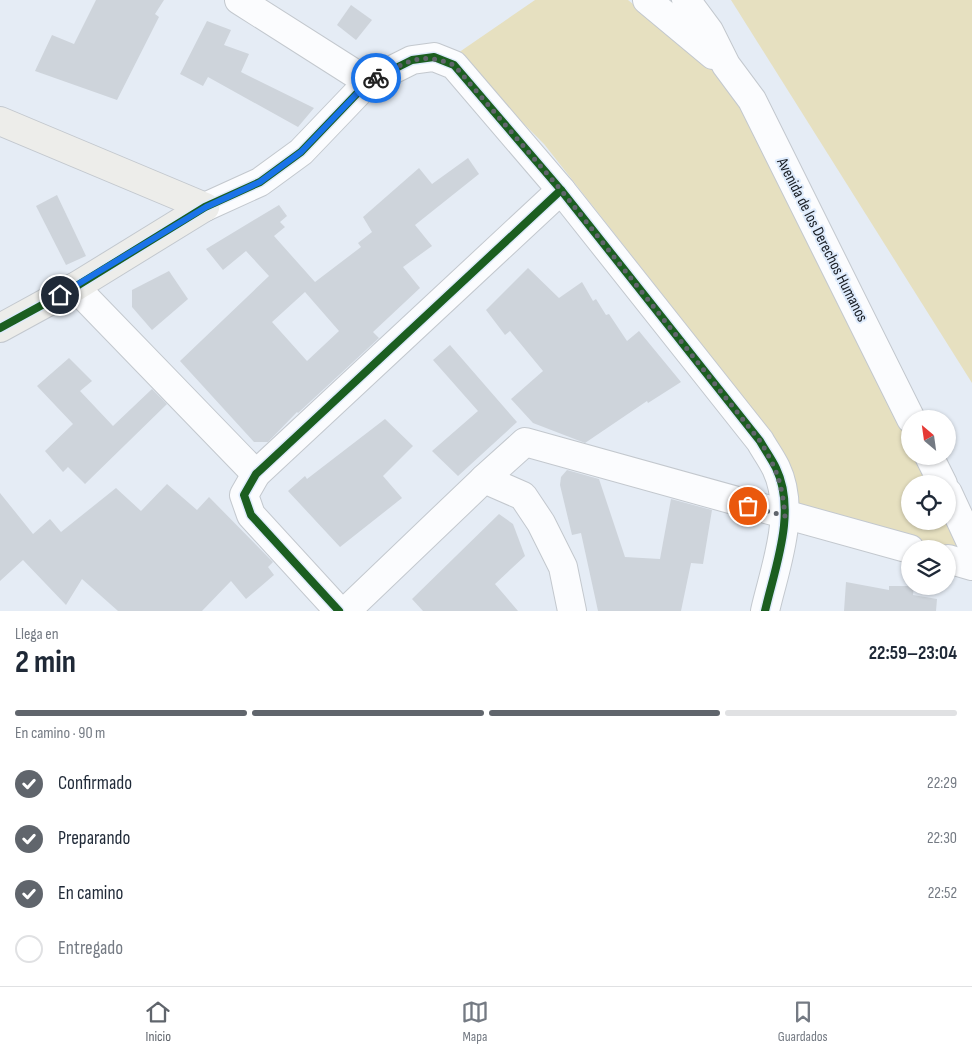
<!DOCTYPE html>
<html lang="es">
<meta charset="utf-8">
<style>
body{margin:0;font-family:"Sofia Sans Condensed",sans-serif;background:#f2f2f3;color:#1f2937;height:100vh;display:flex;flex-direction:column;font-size:19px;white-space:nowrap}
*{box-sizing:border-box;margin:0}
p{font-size:16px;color:#747a83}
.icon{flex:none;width:28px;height:28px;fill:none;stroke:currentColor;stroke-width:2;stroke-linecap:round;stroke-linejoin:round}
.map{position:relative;height:611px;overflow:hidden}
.sheet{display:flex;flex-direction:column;background:#fff;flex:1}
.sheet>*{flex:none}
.needle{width:32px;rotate:331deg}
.fabs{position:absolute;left:901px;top:410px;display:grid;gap:10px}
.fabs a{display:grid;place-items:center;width:55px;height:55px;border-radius:50%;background:#fff;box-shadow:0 1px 4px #0004;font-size:25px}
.pin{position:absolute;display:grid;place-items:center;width:42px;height:42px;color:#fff;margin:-21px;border:2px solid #fff;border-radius:50%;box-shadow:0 1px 5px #0007}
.courier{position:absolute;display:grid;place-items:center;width:50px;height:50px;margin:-25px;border:4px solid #1a73e8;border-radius:50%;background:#fff;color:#222;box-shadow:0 1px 6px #0007}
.headline em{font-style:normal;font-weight:700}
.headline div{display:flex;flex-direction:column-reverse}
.headline{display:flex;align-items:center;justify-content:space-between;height:85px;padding:0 15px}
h1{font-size:32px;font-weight:700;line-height:38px}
.bar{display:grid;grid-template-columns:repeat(4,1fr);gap:8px 5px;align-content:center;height:60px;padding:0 15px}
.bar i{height:6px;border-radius:4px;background:#e0e1e3}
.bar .on{background:#60656c}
.bar p{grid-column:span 4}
ol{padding:0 15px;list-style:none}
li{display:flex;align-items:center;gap:15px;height:55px}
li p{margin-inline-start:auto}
li .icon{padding:5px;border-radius:50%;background:#60656c;color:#fff;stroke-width:4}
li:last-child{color:#747a83}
li i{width:28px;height:28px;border:2px solid #e0e1e3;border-radius:50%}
.menu{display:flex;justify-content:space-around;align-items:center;height:70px;border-top:1px solid #e0e1e3;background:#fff;font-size:14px;color:#747a83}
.menu a{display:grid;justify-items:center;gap:2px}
.menu .on{color:#60656c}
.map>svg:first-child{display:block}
</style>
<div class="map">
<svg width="972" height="611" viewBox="0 0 972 611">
<rect width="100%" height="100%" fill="#e5ecf5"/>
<g fill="#e6e0c0">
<path d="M 535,0 L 628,0 L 717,72 L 743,110 L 910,440 L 910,456 L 918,456 L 932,484 L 910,484 L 910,521 L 948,521 L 966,553 L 794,508 C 798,476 787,462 773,435 L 544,144 L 455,55 Z"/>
<path d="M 731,0 L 972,0 L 972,383 Z"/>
</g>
<g fill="#ced4db" fill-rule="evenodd">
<path d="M 96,0 L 164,0 L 155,14 L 159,17 L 117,100 L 35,71 L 52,35 L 74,44 Z"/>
<path d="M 351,5 L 372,20 L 356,40 L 337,25 Z"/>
<path d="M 207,21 L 231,30 L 224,45 L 249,54 L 241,72 L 314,108 L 298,127 L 208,77 L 203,86 L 180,74 Z"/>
<path d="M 468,158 L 479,174 L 415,225 L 432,246 L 403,267 L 420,288 L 373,332 L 379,338 L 298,413 L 297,412 L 268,442 L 254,442 L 180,361 L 269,276 L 246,251 L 223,270 L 206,249 L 279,205 L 287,216 L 280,222 L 285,227 L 274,236 L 315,282 L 361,247 L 358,243 L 372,232 L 363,217 L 419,168 L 432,184 ZM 305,292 L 339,331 L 307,361 L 272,322 Z"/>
<path d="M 57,195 L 86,256 L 66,265 L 36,206 Z"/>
<path d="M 528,268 L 559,298 L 582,282 L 593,301 L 596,299 L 606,315 L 609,314 L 627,341 L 639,331 L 681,382 L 648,403 L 647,401 L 585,443 L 533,423 L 511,399 L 543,371 L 510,331 L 505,335 L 486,310 Z"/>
<path d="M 169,271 L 188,299 L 152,330 L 132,307 L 132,290 Z"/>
<path d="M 450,345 L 517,422 L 458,476 L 432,451 L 478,411 L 433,360 Z"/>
<path d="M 69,358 L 92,381 L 80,391 L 113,426 L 152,389 L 167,404 L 85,484 L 68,467 L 63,472 L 45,451 L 73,424 L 37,386 Z"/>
<path d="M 385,419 L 413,446 L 383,476 L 402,498 L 340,547 L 288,491 L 305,476 L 307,479 Z"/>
<path d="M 567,470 L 599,479 L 625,557 L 660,559 L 671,499 L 712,510 L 703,564 L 691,563 L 681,611 L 598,611 L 581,533 L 572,535 L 560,485 L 561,477 Z"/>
<path d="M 167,484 L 197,510 L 209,497 L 273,562 L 268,567 L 274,575 L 246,599 L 231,581 L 202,611 L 118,611 L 82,579 L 66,605 L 23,560 L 0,581 L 0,493 L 33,534 L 50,519 L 61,532 L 116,488 L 141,511 Z"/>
<path d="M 499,514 L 513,524 L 525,556 L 495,584 L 518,611 L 423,611 L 412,599 Z"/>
<path d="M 846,582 L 889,590 L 889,586 L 914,586 L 913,595 L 937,599 L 936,611 L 844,611 Z"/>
</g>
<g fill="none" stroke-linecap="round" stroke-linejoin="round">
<g stroke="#c3c8ce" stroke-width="30">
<g id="street">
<path d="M 239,0 L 368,82"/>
<path d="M 647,0 L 713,55"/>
<path d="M 686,0 L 709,31 L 726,65 L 752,100 L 911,419"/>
<path d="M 205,207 L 260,182 L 301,152 L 368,82 L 412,60 L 434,57 L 454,65 L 561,190 L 760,441 C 765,450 771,458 776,468 C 797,512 775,567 765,611"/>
<path d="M 75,287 L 256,474"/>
<path d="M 929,456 L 943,484"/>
<path d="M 484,479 L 525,442 L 910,549"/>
<path d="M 948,493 L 972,545"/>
<path d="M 948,559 L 972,566"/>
<path d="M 339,611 L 251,515 L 244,495 L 256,474 L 561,190"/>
<path d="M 346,611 L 484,479 L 523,496 L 541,523 L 563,567 L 572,611"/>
</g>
</g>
<g stroke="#c3c8ce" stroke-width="30">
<g id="secondary">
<path d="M 0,121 L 205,207"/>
<path d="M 0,328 L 75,287 L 205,207"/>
</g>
</g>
<use href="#street" stroke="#fbfcfe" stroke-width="28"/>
<use href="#secondary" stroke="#ededea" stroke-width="28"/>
<g stroke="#deebfc" stroke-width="11">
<g id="cycleway">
<path d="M 0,328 L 75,287 L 205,207 L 260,182 L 301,152 L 368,82 L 412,60 L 434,57 L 454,65 L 561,190 L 760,441 C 765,450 771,458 776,468 C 797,512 775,567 765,611"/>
<path d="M 339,611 L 251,515 L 244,495 L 256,474 L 561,190"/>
</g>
</g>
<use href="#cycleway" stroke="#1b5e20" stroke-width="8"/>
</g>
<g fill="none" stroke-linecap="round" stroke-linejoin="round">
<path stroke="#60656c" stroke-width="5" stroke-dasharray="0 9" d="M 376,78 C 408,62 418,51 454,65 L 561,190 L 760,441 C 777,469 782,483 785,516 L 748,506"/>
<path stroke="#1a73e8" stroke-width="6" d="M 60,295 L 206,207 L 260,182 L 301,152 L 368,82 L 376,78"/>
</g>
<g text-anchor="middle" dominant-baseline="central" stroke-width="4" stroke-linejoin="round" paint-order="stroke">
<g font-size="16" fill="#181c22" stroke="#deebfc">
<text transform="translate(822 240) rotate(63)">Avenida de los Derechos Humanos</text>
</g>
</g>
</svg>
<div class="fabs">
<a><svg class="needle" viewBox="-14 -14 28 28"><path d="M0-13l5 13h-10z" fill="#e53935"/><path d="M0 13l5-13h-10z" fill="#747a83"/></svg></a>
<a><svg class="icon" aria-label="locate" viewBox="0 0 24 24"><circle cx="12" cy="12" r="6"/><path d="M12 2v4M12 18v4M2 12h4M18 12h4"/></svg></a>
<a><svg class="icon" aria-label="layers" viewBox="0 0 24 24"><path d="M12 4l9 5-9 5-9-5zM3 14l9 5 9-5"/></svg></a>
</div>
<div class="pin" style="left:748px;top:506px;background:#ea580c"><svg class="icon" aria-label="bag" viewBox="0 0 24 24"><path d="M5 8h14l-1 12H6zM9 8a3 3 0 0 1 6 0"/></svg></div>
<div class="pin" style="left:60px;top:295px;background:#1f2937"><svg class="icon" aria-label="home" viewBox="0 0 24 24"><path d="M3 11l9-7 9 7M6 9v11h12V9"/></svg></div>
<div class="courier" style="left:376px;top:78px"><svg class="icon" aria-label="bike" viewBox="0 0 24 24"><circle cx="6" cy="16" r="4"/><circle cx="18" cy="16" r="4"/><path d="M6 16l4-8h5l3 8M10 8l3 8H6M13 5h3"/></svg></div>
</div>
<section class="sheet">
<div class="headline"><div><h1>2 min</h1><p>Llega en</p></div><em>22:59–23:04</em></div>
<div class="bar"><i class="on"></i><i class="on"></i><i class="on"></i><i></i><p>En camino · 90 m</p></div>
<ol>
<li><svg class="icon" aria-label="check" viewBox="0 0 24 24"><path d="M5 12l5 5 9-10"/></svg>Confirmado<p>22:29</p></li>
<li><svg class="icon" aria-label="check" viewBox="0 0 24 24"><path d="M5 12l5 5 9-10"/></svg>Preparando<p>22:30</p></li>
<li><svg class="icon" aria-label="check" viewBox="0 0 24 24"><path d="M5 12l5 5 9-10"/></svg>En camino<p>22:52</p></li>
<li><i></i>Entregado</li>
</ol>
</section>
<nav class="menu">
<a class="on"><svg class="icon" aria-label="home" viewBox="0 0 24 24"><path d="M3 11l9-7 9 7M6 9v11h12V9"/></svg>Inicio</a>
<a><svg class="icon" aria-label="map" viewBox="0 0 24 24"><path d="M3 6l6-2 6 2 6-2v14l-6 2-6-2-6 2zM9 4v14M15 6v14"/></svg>Mapa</a>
<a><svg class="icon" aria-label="saved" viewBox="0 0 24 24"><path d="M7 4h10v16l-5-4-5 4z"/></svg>Guardados</a>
</nav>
